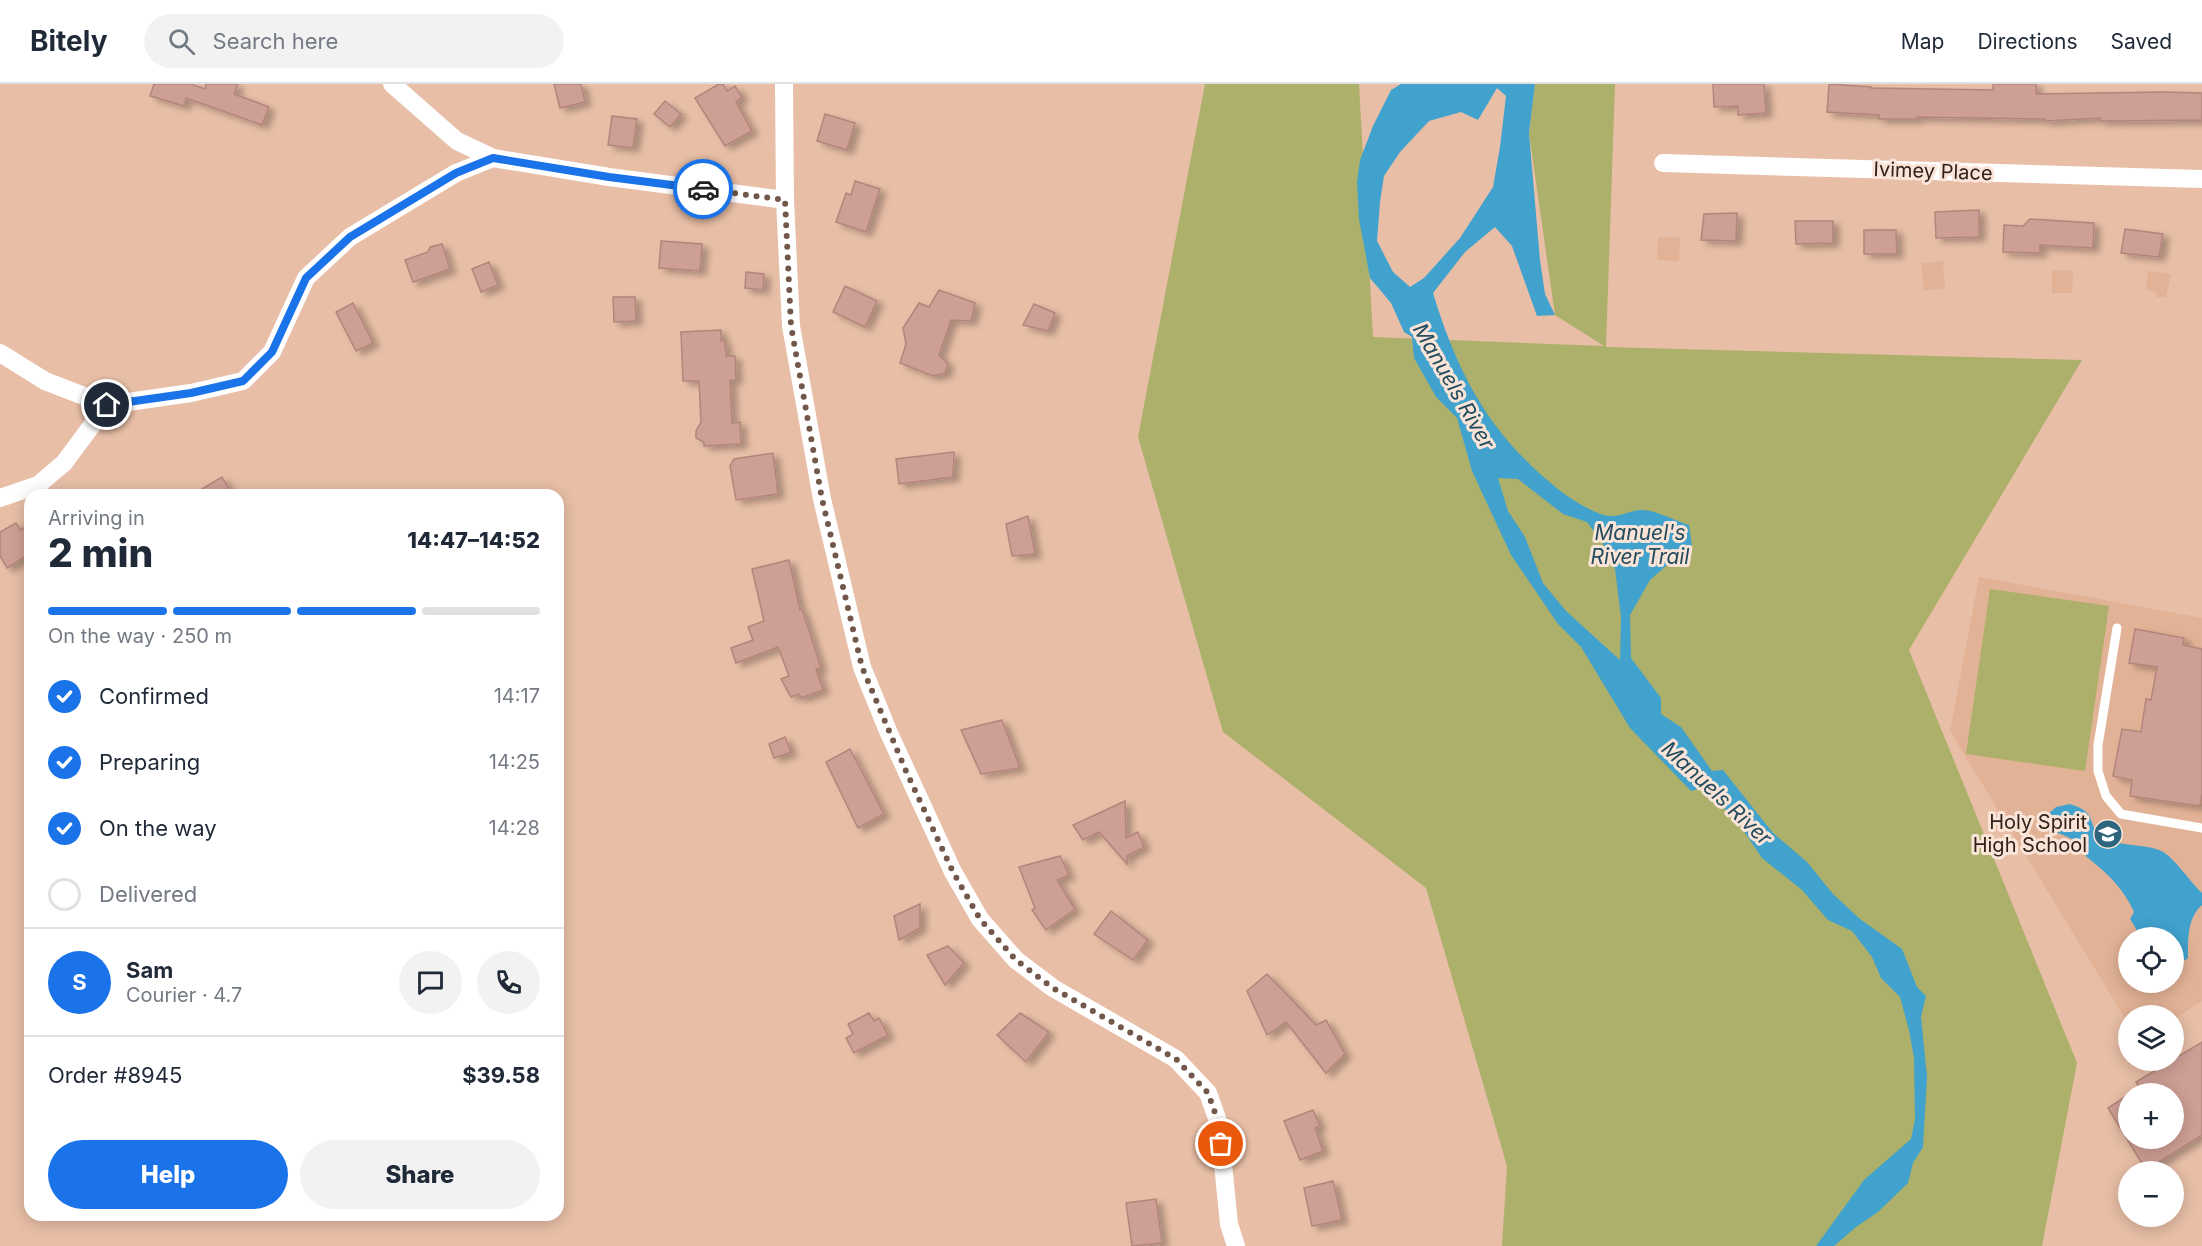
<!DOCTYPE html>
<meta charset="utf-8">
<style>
body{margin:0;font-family:Inter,sans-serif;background:#f2f2f3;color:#1f2937;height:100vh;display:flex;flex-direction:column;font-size:22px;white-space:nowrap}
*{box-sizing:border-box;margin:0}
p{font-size:20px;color:#747a83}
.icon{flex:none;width:33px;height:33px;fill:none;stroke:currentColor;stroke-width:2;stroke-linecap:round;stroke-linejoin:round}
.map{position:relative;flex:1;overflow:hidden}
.side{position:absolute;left:24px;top:405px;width:540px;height:732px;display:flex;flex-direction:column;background:#fff;border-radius:18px;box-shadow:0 3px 15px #0003}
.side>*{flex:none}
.fabs{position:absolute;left:2118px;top:843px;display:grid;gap:12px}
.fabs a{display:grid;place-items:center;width:66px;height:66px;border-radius:50%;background:#fff;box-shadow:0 3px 15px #0003;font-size:30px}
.pin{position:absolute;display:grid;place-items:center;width:51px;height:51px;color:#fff;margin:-26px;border:3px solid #fff;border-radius:50%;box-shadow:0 2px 6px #0007}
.courier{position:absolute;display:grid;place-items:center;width:60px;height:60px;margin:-30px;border:4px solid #1a73e8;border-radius:50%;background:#fff;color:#222;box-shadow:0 2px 8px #0007}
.head em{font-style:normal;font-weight:800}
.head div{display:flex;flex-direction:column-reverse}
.head{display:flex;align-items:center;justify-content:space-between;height:102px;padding:0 24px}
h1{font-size:39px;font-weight:800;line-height:45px}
.bar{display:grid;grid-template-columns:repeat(4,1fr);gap:9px 6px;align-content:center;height:72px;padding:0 24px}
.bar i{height:8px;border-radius:4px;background:#e0e1e3}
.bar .current{background:#1a73e8}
.bar p{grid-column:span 4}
.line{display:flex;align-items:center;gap:15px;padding:0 24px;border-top:2px solid #e0e1e3}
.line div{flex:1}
.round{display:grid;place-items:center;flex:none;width:63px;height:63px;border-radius:32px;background:#f2f2f3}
ol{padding:0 24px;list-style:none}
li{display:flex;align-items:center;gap:18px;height:66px}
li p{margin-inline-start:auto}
li .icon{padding:6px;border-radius:50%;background:#1a73e8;color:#fff;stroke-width:4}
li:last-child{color:#747a83}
li i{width:33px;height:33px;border:3px solid #e0e1e3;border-radius:50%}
.primary-button{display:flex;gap:12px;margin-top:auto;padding:12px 24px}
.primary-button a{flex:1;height:69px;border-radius:36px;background:#1a73e8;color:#fff;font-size:24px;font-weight:800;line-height:69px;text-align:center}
.primary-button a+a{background:#f2f2f3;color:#1f2937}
header{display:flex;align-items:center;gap:36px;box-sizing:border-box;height:84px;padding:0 30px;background:#fff;border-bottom:2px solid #e0e1e3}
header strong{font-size:28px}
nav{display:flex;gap:33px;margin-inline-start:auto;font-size:21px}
.search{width:420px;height:54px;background:#f2f2f3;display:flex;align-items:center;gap:15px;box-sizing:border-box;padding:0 21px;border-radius:33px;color:#747a83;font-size:22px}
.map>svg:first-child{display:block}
</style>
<header>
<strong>Bitely</strong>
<div class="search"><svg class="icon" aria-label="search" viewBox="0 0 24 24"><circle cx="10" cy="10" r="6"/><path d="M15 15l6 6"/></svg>Search here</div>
<nav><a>Map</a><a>Directions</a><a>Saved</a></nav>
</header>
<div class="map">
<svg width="2202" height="1162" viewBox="0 0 2202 1162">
<defs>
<filter id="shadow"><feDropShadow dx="6" dy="4" stdDeviation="3" flood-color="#0004"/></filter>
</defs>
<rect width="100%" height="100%" fill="#e8bea6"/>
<g fill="#e2b296" fill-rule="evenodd">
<path d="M 1658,153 L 1680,154 L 1679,177 L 1657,176 Z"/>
<path d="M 1943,177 L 1945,204 L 1924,207 L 1921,179 Z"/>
<path d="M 2073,186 L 2072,209 L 2052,209 L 2052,187 Z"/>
<path d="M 2148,187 L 2171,190 L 2166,213 L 2156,213 L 2157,209 L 2146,206 Z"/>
<path d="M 1979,493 L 2202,534 L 2202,917 L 2174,935 L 2174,932 L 2128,932 L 2128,939 L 1950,647 ZM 2128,854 L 2174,854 L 2174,898 L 2128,898 Z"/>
</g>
<g fill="#acb06a">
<path d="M 1205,0 L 1359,0 L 1373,253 L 1604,262 L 1555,231 L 1529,49 L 1535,0 L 1615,0 L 1606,263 L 2082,276 L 1909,566 L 2077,979 L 2042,1162 L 1502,1162 L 1507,1082 L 1426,804 L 1223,648 L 1138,353 Z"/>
<path d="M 1990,505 L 2109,522 L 2085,687 L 1966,670 Z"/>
</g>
<g fill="#41a2ce" fill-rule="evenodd">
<path d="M 1401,0 L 1535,0 L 1529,49 L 1540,176 L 1545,210 L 1555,231 L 1537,232 L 1512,162 L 1495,143 L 1465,168 L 1433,209 C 1458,291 1490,351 1558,405 C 1569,414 1595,431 1610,432 C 1620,433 1631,426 1641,426 C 1653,425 1676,437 1689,441 L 1692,463 L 1685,474 L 1666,482 L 1650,496 L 1630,531 L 1631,574 L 1661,614 L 1661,630 L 1681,643 L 1712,687 L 1723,686 L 1773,749 L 1807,778 L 1833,810 L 1860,835 L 1902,865 L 1917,903 L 1926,912 L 1921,933 L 1927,993 L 1923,1063 L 1913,1079 L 1908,1099 L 1878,1128 L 1856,1143 L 1834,1162 L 1816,1162 L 1864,1096 L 1911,1055 L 1915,1035 L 1914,974 L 1909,946 L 1900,913 L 1881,894 L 1872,873 L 1852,847 L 1828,836 L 1802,806 L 1762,774 L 1735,734 L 1702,704 L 1691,707 L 1630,644 L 1581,563 L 1558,540 L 1511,471 L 1472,387 L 1457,334 L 1436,313 L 1414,274 L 1412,253 L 1404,248 L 1391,219 L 1370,194 L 1359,135 L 1357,98 L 1360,76 L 1373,42 L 1391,6 ZM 1497,4 L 1506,12 L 1500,63 L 1493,103 L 1460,154 L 1424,194 L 1410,203 L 1393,188 L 1377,157 L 1380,118 L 1384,92 L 1400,68 L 1429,37 L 1461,28 L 1478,36 ZM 1498,394 L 1518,395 L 1563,430 L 1587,438 L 1602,458 L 1615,485 L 1621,533 L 1620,576 L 1566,527 L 1543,499 L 1525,453 L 1508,427 Z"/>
<path d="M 2070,720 C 2100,729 2084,740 2104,754 C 2117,762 2143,760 2159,766 C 2172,770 2190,798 2202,809 L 2202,821 C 2187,834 2188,856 2188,874 L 2174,884 L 2174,854 L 2141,853 L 2130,835 L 2134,828 C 2124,805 2107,789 2088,774 C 2084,771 2084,766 2081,762 C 2073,753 2057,749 2047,745 L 2044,734 L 2056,723 Z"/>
</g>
<g fill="#ce9f95" stroke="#b3857c" stroke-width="1.5" filter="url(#shadow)">
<path d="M 154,0 L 191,0 L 205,5 L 206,0 L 238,0 L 234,10 L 269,23 L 262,41 L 186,14 L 184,22 L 150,12 Z"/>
<path d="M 554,0 L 581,0 L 585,18 L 560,24 Z"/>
<path d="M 719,0 L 723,0 L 727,7 L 735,2 L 742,13 L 736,18 L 752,47 L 725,62 L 695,14 Z"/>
<path d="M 1713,0 L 1764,0 L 1766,29 L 1738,31 L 1738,22 L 1714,23 Z"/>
<path d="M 1829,0 L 1871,3 L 1871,4 L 1993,6 L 1993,0 L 2036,0 L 2036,10 L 2162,8 L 2202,9 L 2202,36 L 2100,37 L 2100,34 L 2045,37 L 2045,35 L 1917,33 L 1917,35 L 1879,35 L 1879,31 L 1827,28 Z"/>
<path d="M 665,17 L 681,30 L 670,43 L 654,30 Z"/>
<path d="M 825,30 L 855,39 L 847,66 L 817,57 Z"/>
<path d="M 612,32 L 637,35 L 633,64 L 608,61 Z"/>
<path d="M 855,97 L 880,105 L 866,148 L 836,138 L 846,109 L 851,111 Z"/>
<path d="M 1979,126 L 1979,153 L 1936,154 L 1935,128 Z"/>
<path d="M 1737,129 L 1736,157 L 1701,156 L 1704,130 Z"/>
<path d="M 2030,135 L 2094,139 L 2093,164 L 2040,161 L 2040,169 L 2003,168 L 2004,141 L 2023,142 Z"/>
<path d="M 1795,137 L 1833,137 L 1833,159 L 1796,160 Z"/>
<path d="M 2125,145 L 2163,150 L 2159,173 L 2121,169 Z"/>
<path d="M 1864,146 L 1896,146 L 1897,170 L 1864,170 Z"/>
<path d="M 661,157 L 702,160 L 700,187 L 659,184 Z"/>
<path d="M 442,160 L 450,185 L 413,198 L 405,176 L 428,168 L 430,163 Z"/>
<path d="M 489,178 L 498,201 L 481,208 L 472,185 Z"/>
<path d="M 746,188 L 764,190 L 763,206 L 745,204 Z"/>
<path d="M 845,202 L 877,217 L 865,243 L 833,228 Z"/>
<path d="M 939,206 L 975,219 L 971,237 L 951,236 L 939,271 L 948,280 L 945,289 L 933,292 L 900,279 L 906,260 L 903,244 L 919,219 L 929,223 Z"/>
<path d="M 613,213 L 635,213 L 636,237 L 614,238 Z"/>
<path d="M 353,219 L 373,259 L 356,267 L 336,228 Z"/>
<path d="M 1034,220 L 1055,229 L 1048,247 L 1023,241 Z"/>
<path d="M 721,246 L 721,257 L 725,257 L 726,272 L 735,272 L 736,296 L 730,296 L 732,339 L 740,338 L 741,360 L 704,362 L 704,358 L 696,354 L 696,347 L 701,338 L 699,297 L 683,297 L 681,248 Z"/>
<path d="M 954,368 L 953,393 L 899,400 L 896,375 Z"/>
<path d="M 773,369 L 778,410 L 736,416 L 730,382 L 734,375 Z"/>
<path d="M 222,393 L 232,411 L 192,411 Z"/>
<path d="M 1028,432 L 1035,470 L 1012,472 L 1006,440 Z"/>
<path d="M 16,439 L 20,446 L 30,441 L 30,470 L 7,484 L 0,472 L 0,448 Z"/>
<path d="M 789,476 L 800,526 L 802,525 L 821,584 L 816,585 L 823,606 L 801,614 L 799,610 L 791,613 L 781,595 L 789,592 L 778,563 L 736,579 L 731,564 L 753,556 L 748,543 L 764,537 L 752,485 Z"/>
<path d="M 2135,545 L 2184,554 L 2183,561 L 2202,565 L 2202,709 L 2200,722 L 2130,712 L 2132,696 L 2113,692 L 2122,645 L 2141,648 L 2146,615 L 2151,616 L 2157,583 L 2129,579 Z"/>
<path d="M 1002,636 L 1020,684 L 981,690 L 961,646 Z"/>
<path d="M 785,653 L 791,668 L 774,674 L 769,660 Z"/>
<path d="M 850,665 L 884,730 L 858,744 L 826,678 Z"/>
<path d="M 1125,717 L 1126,754 L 1138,748 L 1144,763 L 1127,772 L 1127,780 L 1099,748 L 1083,756 L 1073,741 Z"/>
<path d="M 1060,772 L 1069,791 L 1057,796 L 1075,825 L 1046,846 L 1032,826 L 1035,824 L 1019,783 Z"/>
<path d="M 920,820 L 920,844 L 899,856 L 894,832 Z"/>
<path d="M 1111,827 L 1148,856 L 1133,876 L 1094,850 Z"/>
<path d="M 948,862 L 964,879 L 945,901 L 927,871 Z"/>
<path d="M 1267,890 L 1316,941 L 1326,936 L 1345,970 L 1326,989 L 1286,938 L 1267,951 L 1247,907 Z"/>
<path d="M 869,929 L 874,937 L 879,934 L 888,951 L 854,969 L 846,954 L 853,950 L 848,940 Z"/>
<path d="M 1020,929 L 1049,948 L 1026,978 L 997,951 Z"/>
<path d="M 2202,958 L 2202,1051 L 2146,1086 L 2108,1024 L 2128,1011 L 2128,1054 L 2174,1054 L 2174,1010 L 2143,1010 L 2136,998 Z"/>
<path d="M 1313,1026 L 1320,1042 L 1315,1044 L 1323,1067 L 1300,1076 L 1284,1037 Z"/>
<path d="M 1333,1097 L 1342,1136 L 1312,1142 L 1304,1104 Z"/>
<path d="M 1156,1115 L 1162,1159 L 1132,1162 L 1126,1119 Z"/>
</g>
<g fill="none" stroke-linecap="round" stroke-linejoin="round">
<path stroke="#fff" stroke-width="9" d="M 2117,544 L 2098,661 L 2098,687 L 2106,712 L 2121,730 L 2202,744"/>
<g stroke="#fff" stroke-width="18">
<path d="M 392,0 L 457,57 L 493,74"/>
<path d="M 784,0 L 785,116 L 791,242 L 822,415 L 862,583 L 888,647 L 953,788 L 980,835 L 1016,876 L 1053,904 L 1176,975 L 1208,1009 L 1219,1040 L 1229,1140 L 1236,1162"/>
<path d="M 1663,79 L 2202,95"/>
<path d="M 0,269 L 45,297 L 107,321"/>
<path d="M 0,414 L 38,401 L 64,379 L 107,321 L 191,309 L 243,297 L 272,268 L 306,194 L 350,153 L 456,89 L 493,74 L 609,93 L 785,116"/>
</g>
</g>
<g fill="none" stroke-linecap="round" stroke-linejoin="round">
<path stroke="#71584a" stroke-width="6" stroke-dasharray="0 10.8" d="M 703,105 L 785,116 L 791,242 L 822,415 L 862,583 L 906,687 L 953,788 L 980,835 L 1016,876 L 1053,904 L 1176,975 L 1208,1009 L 1219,1040 L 1221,1060"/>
<path stroke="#1a73e8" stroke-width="8" d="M 107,321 L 191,309 L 243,297 L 272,268 L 306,194 L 350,153 L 456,89 L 493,74 L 609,93 L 703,105"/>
</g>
<defs>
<g id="school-disc" transform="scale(1.5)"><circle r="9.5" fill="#2d657f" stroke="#fae4d8"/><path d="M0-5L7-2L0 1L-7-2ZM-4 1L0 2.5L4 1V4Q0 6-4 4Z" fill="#fff"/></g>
</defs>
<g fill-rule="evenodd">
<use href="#school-disc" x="2108" y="750"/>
</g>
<g text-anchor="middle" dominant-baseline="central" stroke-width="6" stroke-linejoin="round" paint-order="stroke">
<g font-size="20" fill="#312118" stroke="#fae4d8">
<text transform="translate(1933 87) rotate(2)">Ivimey Place</text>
</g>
<g font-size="20" fill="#312118" stroke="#fae4d8" text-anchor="end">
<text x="2087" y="738">Holy Spirit<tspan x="2087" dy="23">High School</tspan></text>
</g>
<g font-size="21" font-style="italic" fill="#234c5f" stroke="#fae4d8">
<text transform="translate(1454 302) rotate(60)">Manuels River</text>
<text x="1640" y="448">Manuel's<tspan x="1640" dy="24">River Trail</tspan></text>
<text transform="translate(1717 709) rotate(43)">Manuels River</text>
</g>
</g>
</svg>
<div class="fabs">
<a><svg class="icon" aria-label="locate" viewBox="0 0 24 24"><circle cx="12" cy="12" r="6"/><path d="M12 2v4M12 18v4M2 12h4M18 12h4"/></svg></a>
<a><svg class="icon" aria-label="layers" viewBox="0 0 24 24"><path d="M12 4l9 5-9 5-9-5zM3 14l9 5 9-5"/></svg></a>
<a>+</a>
<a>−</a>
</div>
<div class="pin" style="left:1221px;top:1060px;background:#ea580c"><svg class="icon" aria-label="bag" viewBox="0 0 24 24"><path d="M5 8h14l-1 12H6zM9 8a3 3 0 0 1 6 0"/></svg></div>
<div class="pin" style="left:107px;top:321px;background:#1f2937"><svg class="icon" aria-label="home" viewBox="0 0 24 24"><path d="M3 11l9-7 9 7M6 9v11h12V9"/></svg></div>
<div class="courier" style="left:703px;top:105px"><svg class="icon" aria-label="car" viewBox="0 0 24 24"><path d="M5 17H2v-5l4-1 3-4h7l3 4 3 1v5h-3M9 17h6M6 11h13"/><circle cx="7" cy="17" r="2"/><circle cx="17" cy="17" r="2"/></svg></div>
<section class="side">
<div class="head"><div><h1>2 min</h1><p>Arriving in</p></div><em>14:47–14:52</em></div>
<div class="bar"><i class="current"></i><i class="current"></i><i class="current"></i><i></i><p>On the way · 250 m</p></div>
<ol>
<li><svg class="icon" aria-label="check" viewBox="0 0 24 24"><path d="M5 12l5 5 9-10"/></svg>Confirmed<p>14:17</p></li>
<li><svg class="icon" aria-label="check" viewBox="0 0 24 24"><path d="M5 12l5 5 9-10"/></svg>Preparing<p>14:25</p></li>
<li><svg class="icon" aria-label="check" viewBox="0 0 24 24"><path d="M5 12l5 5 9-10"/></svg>On the way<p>14:28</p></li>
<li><i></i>Delivered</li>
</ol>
<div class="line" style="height:108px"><b class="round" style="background:#1a73e8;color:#fff">S</b><div><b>Sam</b><p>Courier · 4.7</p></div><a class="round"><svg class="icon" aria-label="chat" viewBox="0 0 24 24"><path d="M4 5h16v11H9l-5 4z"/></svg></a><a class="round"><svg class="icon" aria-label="phone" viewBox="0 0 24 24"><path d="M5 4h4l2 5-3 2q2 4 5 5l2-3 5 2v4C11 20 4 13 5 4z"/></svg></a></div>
<div class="line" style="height:78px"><div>Order #8945</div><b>$39.58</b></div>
<div class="primary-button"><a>Help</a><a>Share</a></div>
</section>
</div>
